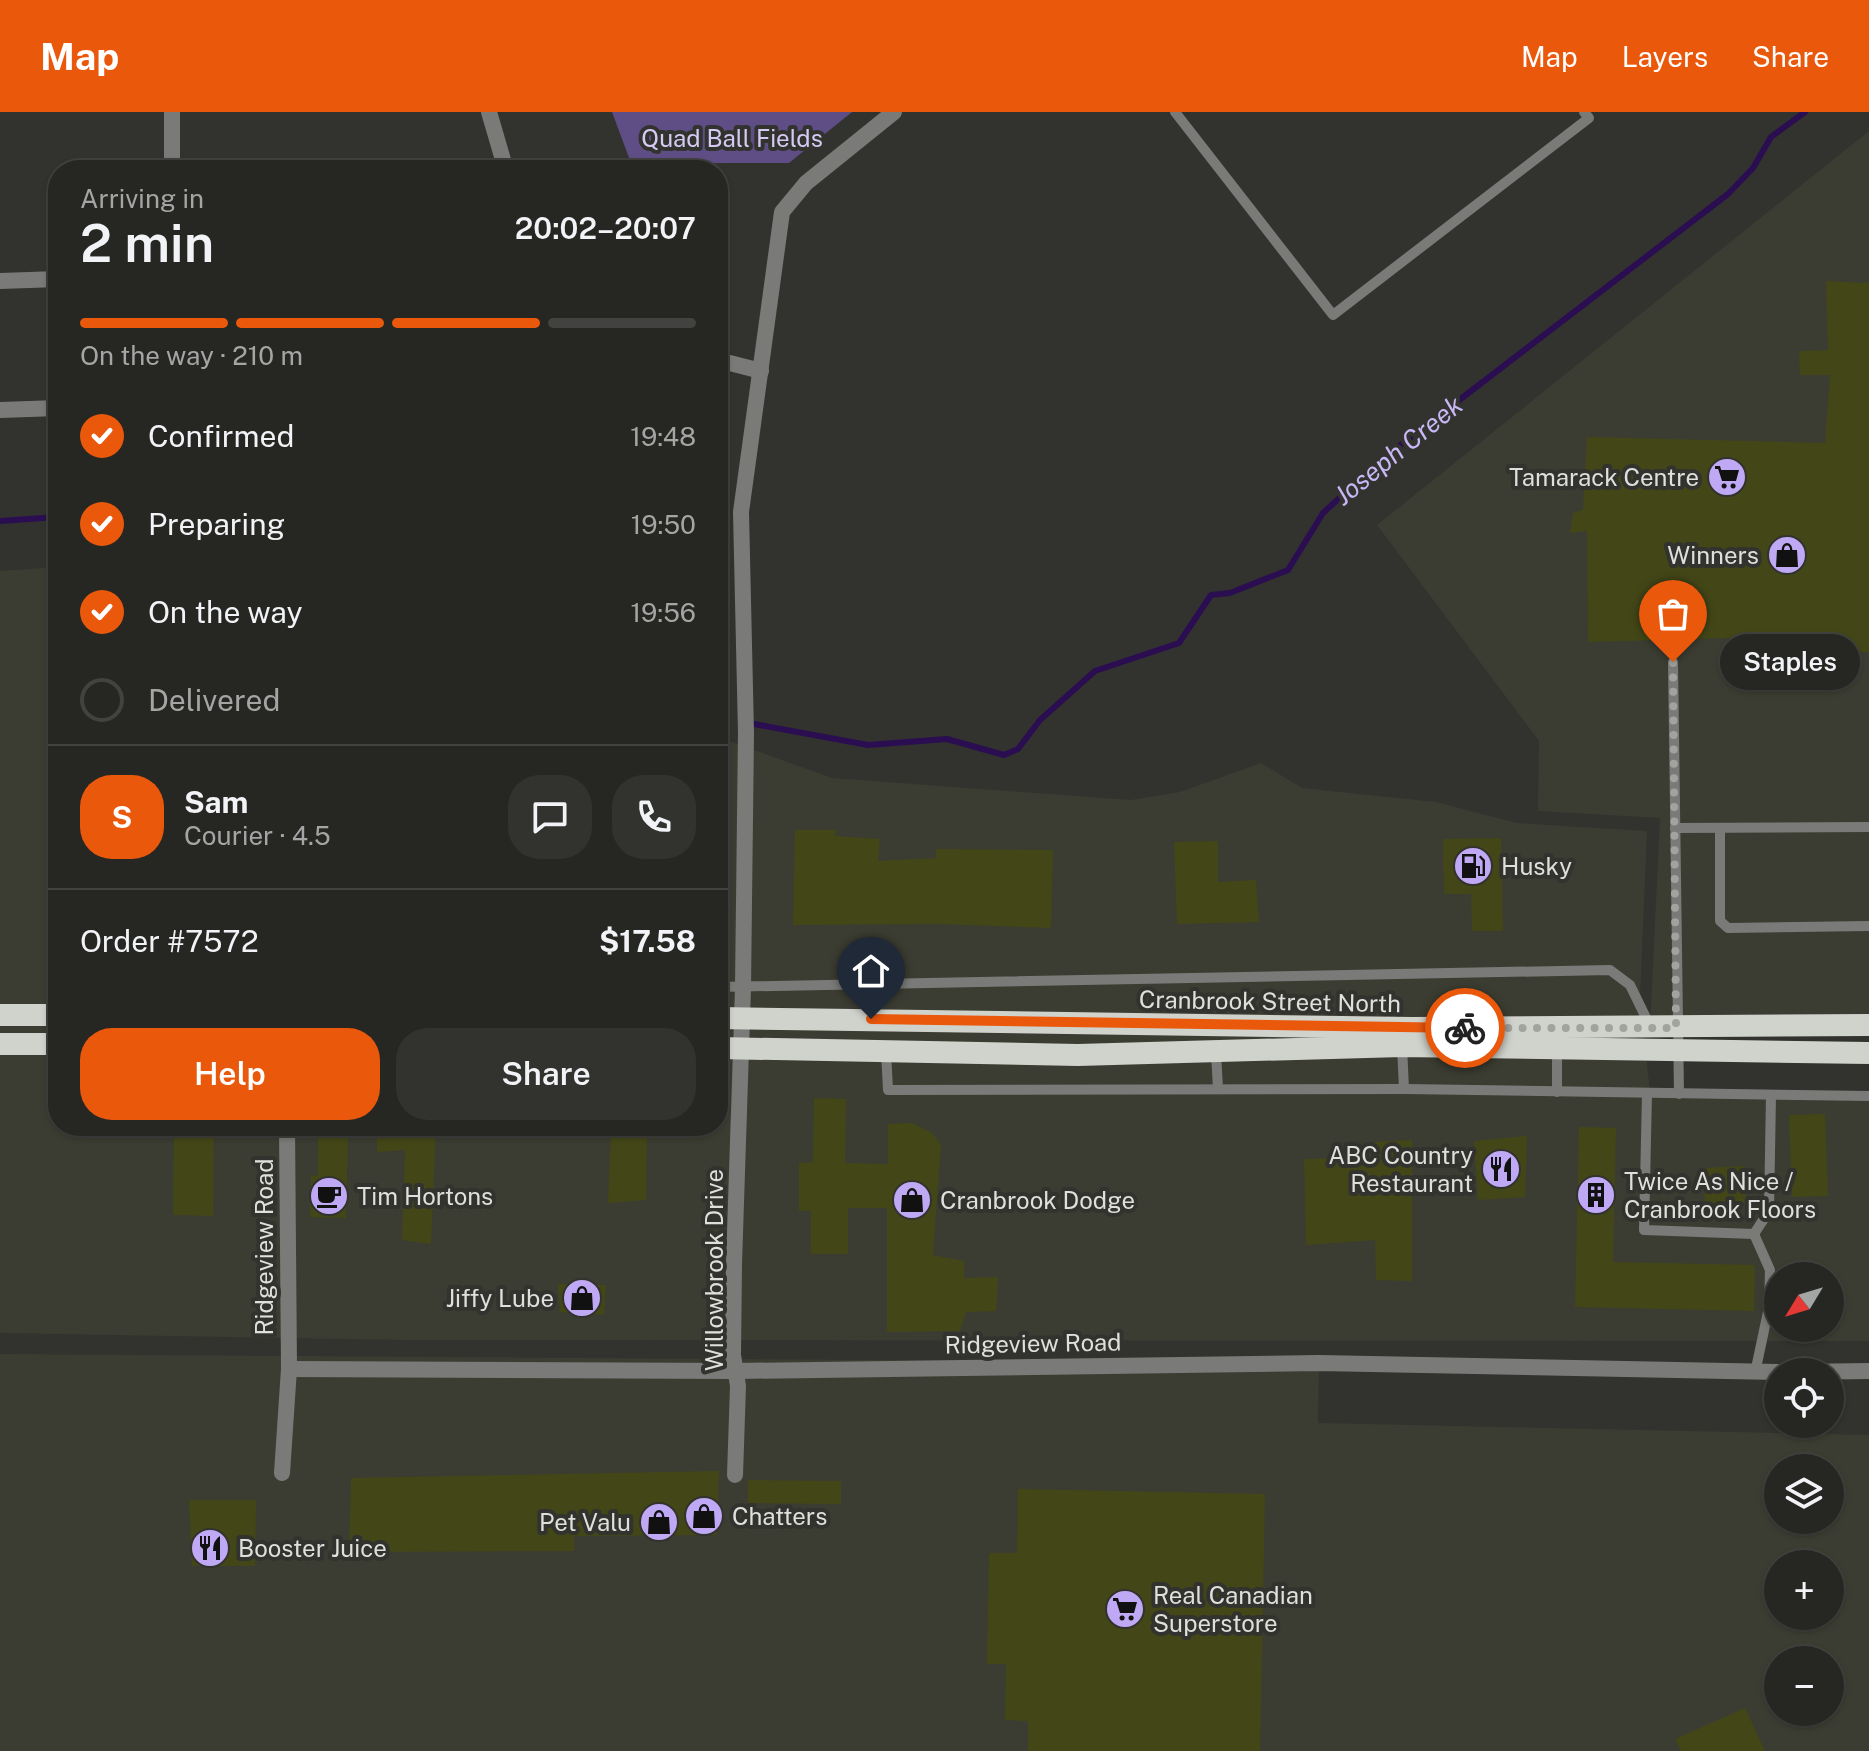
<!DOCTYPE html>
<meta charset="utf-8">
<style>
body{margin:0;font-family:"Public Sans",sans-serif;background:#32322f;color:#f1f3f6;height:100vh;display:flex;flex-direction:column;font-size:30px;white-space:nowrap}
*{box-sizing:border-box;margin:0}
p{font-size:26px;color:#a4a5a5}
.icon{flex:none;width:44px;height:44px;fill:none;stroke:currentColor;stroke-width:2;stroke-linecap:round;stroke-linejoin:round}
.map{position:relative;flex:1;overflow:hidden}
.sheet{position:absolute;left:48px;top:48px;width:680px;height:976px;display:flex;flex-direction:column;background:#262622;border-radius:32px;box-shadow:0 2px 6px #0004,0 0 0 2px #424340}
.sheet>*{flex:none}
.needle{width:52px;rotate:232deg}
.controls{position:absolute;left:1764px;top:1150px;display:grid;gap:16px}
.controls a{display:grid;place-items:center;width:80px;height:80px;border-radius:50%;background:#262622;box-shadow:0 2px 6px #0004,0 0 0 2px #424340;font-size:40px}
.pin{position:absolute;display:grid;place-items:center;width:68px;height:68px;color:#fff;margin:-82px -34px;border-radius:50% 50% 50% 0;rotate:-45deg;box-shadow:0 0 8px #0007}
.pin .icon{rotate:45deg}
.courier{position:absolute;display:grid;place-items:center;width:80px;height:80px;margin:-40px;border:6px solid #ea580c;border-radius:50%;background:#fff;color:#222;box-shadow:0 2px 10px #0007}
.bubble{position:absolute;height:56px;border-radius:28px;background:#262622;box-shadow:0 2px 6px #0004,0 0 0 2px #424340;font-size:26px;font-weight:600;line-height:56px;text-align:center}
.headline em{font-style:normal;font-weight:600}
.headline div{display:flex;flex-direction:column-reverse}
.headline{display:flex;align-items:center;justify-content:space-between;height:136px;padding:0 32px}
h1{font-size:52px;font-weight:600;line-height:60px}
.bar{display:grid;grid-template-columns:repeat(4,1fr);gap:12px 8px;align-content:center;height:96px;padding:0 32px}
.bar i{height:10px;border-radius:6px;background:#424340}
.bar .on{background:#ea580c}
.bar p{grid-column:span 4}
.line{display:flex;align-items:center;gap:20px;padding:0 32px;border-top:2px solid #424340}
.line div{flex:1}
.round{display:grid;place-items:center;flex:none;width:84px;height:84px;border-radius:32px;background:#32322f}
ol{padding:0 32px;list-style:none}
li{display:flex;align-items:center;gap:24px;height:88px}
li p{margin-inline-start:auto}
li .icon{padding:8px;border-radius:50%;background:#ea580c;color:#fff;stroke-width:4}
li:last-child{color:#a4a5a5}
li i{width:44px;height:44px;border:4px solid #424340;border-radius:50%}
.button{display:flex;gap:16px;margin-top:auto;padding:16px 32px}
.button a{flex:1;height:92px;border-radius:32px;background:#ea580c;color:#fff;font-size:32px;font-weight:600;line-height:92px;text-align:center}
.button a+a{background:#32322f;color:#f1f3f6}
header{display:flex;align-items:center;gap:48px;box-sizing:border-box;height:112px;padding:0 40px;background:#ea580c;color:#fff}
header strong{font-size:38px}
nav{display:flex;gap:44px;margin-inline-start:auto;font-size:28px}
.map>svg:first-child{display:block}
</style>
<header>
<strong>Map</strong>
<nav><a>Map</a><a>Layers</a><a>Share</a></nav>
</header>
<div class="map">
<svg width="1869" height="1639" viewBox="0 0 1869 1639">
<rect width="100%" height="100%" fill="#32332e"/>
<g fill="#3b3d32" fill-rule="evenodd">
<path d="M 1869,19 L 1869,914 L 1650,916 L 1660,706 L 1538,699 L 1539,629 L 1377,413 Z"/>
<path d="M 58,455 L 58,1014 L 718,1014 L 718,625 L 832,666 L 1131,688 L 1180,680 L 1261,651 L 1302,676 L 1436,690 L 1517,711 L 1647,719 L 1640,884 L 1650,980 L 1869,979 L 1869,1229 L 405,1228 L 0,1221 L 0,459 ZM 1778,1164 L 1830,1164 L 1830,1216 L 1778,1216 Z"/>
<path d="M 0,1242 L 1319,1251 L 1318,1311 L 1869,1323 L 1869,1639 L 0,1639 ZM 1778,1356 L 1830,1356 L 1830,1408 L 1778,1408 ZM 1778,1452 L 1830,1452 L 1830,1504 L 1778,1504 ZM 1778,1548 L 1830,1548 L 1830,1600 L 1778,1600 Z"/>
</g>
<path fill="#5f4e85" d="M 612,0 L 852,0 L 789,51 L 631,51 Z"/>
<g fill="none" stroke-linecap="round" stroke-linejoin="round">
<g stroke="#2b0d52" stroke-width="6">
<path d="M 0,409 L 58,405"/>
<path d="M 754,612 L 868,633 L 947,627 L 1004,643 L 1018,637 L 1040,608 L 1095,559 L 1179,531 L 1211,483 L 1230,481 L 1288,458 L 1323,401 L 1381,348 L 1728,82 L 1753,56 L 1771,25 L 1805,0"/>
</g>
</g>
<g fill="#434717">
<path d="M 1826,169 L 1869,171 L 1869,540 L 1743,540 L 1729,526 L 1588,530 L 1587,419 L 1570,421 L 1573,401 L 1583,398 L 1587,325 L 1825,331 L 1830,263 L 1800,263 L 1799,239 L 1828,238 Z"/>
<path d="M 795,718 L 836,718 L 835,724 L 880,727 L 878,749 L 936,746 L 936,737 L 1053,738 L 1051,816 L 936,812 L 793,813 Z"/>
<path d="M 1501,726 L 1503,819 L 1472,819 L 1471,782 L 1444,782 L 1443,727 Z"/>
<path d="M 1218,729 L 1218,770 L 1256,768 L 1259,810 L 1177,812 L 1174,730 Z"/>
<path d="M 814,986 L 846,987 L 845,1051 L 888,1052 L 888,1012 L 912,1011 L 932,1021 L 941,1033 L 933,1143 L 964,1149 L 964,1166 L 998,1165 L 996,1199 L 966,1200 L 960,1219 L 887,1220 L 887,1096 L 848,1096 L 848,1142 L 811,1142 L 811,1099 L 799,1099 L 799,1051 L 813,1050 Z"/>
<path d="M 1825,1002 L 1828,1084 L 1792,1085 L 1789,1003 Z"/>
<path d="M 174,1014 L 214,1014 L 213,1104 L 173,1103 Z"/>
<path d="M 377,1014 L 436,1014 L 431,1132 L 402,1128 L 405,1038 L 377,1040 Z"/>
<path d="M 1579,1015 L 1616,1016 L 1613,1150 L 1755,1153 L 1754,1199 L 1575,1195 Z"/>
<path d="M 611,1018 L 647,1018 L 646,1088 L 608,1091 Z"/>
<path d="M 318,1022 L 348,1022 L 346,1106 L 310,1105 L 311,1063 L 318,1064 Z"/>
<path d="M 1527,1024 L 1525,1085 L 1478,1088 L 1474,1029 Z"/>
<path d="M 1412,1028 L 1412,1169 L 1376,1168 L 1375,1128 L 1306,1133 L 1304,1047 L 1374,1045 L 1374,1030 Z"/>
<path d="M 1744,1054 L 1746,1091 L 1705,1093 L 1703,1056 Z"/>
<path d="M 558,1172 L 606,1173 L 604,1203 L 560,1200 Z"/>
<path d="M 719,1359 L 717,1423 L 574,1424 L 574,1439 L 349,1440 L 351,1366 Z"/>
<path d="M 748,1368 L 841,1369 L 841,1392 L 748,1391 Z"/>
<path d="M 1018,1377 L 1265,1382 L 1260,1639 L 1028,1639 L 1028,1609 L 1005,1608 L 1006,1552 L 987,1552 L 989,1441 L 1017,1441 Z"/>
<path d="M 189,1388 L 256,1388 L 255,1454 L 192,1454 Z"/>
<path d="M 1745,1596 L 1765,1639 L 1681,1639 L 1675,1627 Z"/>
</g>
<g fill="none" stroke-linecap="round" stroke-linejoin="round">
<g stroke="#7a7b78" stroke-width="10">
<path d="M 1175,0 L 1333,203 L 1589,6 L 1584,0"/>
<path d="M 1673,550 L 1679,982"/>
<path d="M 1675,716 L 1869,715"/>
<path d="M 1720,716 L 1720,809 L 1728,816 L 1869,814"/>
<path d="M 718,875 L 1610,858 L 1630,873 L 1650,914"/>
<path d="M 1402,934 L 1404,977"/>
<path d="M 1557,937 L 1557,980"/>
<path d="M 886,939 L 888,978 L 1404,977 L 1869,984"/>
<path d="M 1216,941 L 1218,977"/>
<path d="M 1647,981 L 1644,1118 L 1754,1122 L 1769,1099 L 1771,983"/>
<path d="M 1754,1122 L 1770,1158 L 1769,1195 L 1755,1261"/>
</g>
<g stroke="#7a7b78" stroke-width="16">
<path d="M 489,0 L 506,58"/>
<path d="M 172,58 L 172,0"/>
<path d="M 0,169 L 58,167"/>
<path d="M 718,248 L 761,259"/>
<path d="M 0,298 L 58,296"/>
<path d="M 289,1257 L 736,1259 L 1319,1251 L 1778,1260"/>
<path d="M 1795,1260 L 1869,1259"/>
<path d="M 282,1361 L 289,1257 L 287,1014"/>
</g>
<path stroke="#7a7b78" stroke-width="16" d="M 735,1363 L 738,1274 L 733,1243 L 734,1152 L 743,876 L 746,621 L 741,400 L 782,100 L 806,71 L 894,0"/>
<g stroke="#d0d2cc" stroke-width="22">
<path d="M 0,903 L 58,903"/>
<path d="M 718,906 L 1412,916 L 1869,913"/>
<path d="M 0,932 L 58,932"/>
<path d="M 718,936 L 1078,943 L 1402,934 L 1869,941"/>
</g>
</g>
<g fill="none" stroke-linecap="round" stroke-linejoin="round">
<path stroke="#a2a39f" stroke-width="8" stroke-dasharray="0 14.4" d="M 1465,916 L 1676,916 L 1673,550"/>
<path stroke="#ea580c" stroke-width="10" d="M 871,907 L 1465,916"/>
</g>
<defs>
<g id="supermarket-disc" transform="scale(2)"><circle r="9.5" fill="#bfa9f4" stroke="#32332e"/><path d="M-6-5.5h2.5l.6 2H6L4.5 2H-2.5L-4.4-4H-6ZM-1.5 3.2a1.3 1.3 0 1 0 .1 0ZM3 3.2a1.3 1.3 0 1 0 .1 0Z" fill="#111"/></g>
<g id="shop-disc" transform="scale(2)"><circle r="9.5" fill="#bfa9f4" stroke="#32332e"/><path d="M-5-2.5h2.3a2.7 3.5 0 0 1 5.4 0H5L5.5 6h-11ZM-1.5-2.5h3a1.5 2.3 0 0 0-3 0Z" fill="#111"/></g>
<g id="fuel-disc" transform="scale(2)"><circle r="9.5" fill="#bfa9f4" stroke="#32332e"/><path d="M-5.5-6h7V0h2V4h1.3V-2.5L3-4.5l.8-.8L6-3V5H2.5V1h-1V6h-7ZM-4.2-4.7v3.2H.2V-4.7Z" fill="#111"/></g>
<g id="restaurant-disc" transform="scale(2)"><circle r="9.5" fill="#bfa9f4" stroke="#32332e"/><path d="M-5-6h1v4h1v-4h1v4h1v-4h1v5L-1.5 .5V6h-2V.5L-5-1ZM5-6V6H3V1.5H1.5Q1.5-4 5-6Z" fill="#111"/></g>
<g id="building-disc" transform="scale(2)"><circle r="9.5" fill="#bfa9f4" stroke="#32332e"/><path d="M-4-6H4V6H1V3H-1V6H-4ZM-2.5-4.3h1.7v1.8h-1.7ZM.8-4.3h1.7v1.8H.8ZM-2.5-1h1.7V.8h-1.7ZM.8-1h1.7V.8H.8Z" fill="#111"/></g>
<g id="cafe-disc" transform="scale(2)"><circle r="9.5" fill="#bfa9f4" stroke="#32332e"/><path d="M-5.5-4.5H6V0H3Q3 3.5 0 3.5H-2.5Q-5.5 3.5-5.5 0ZM3-3.2v2h1.7v-2ZM-6 4.5H4V6H-6Z" fill="#111"/></g>
</defs>
<g fill-rule="evenodd">
<use href="#supermarket-disc" x="1727" y="365"/>
<use href="#shop-disc" x="1787" y="443"/>
<use href="#fuel-disc" x="1473" y="754"/>
<use href="#restaurant-disc" x="1501" y="1057"/>
<use href="#building-disc" x="1596" y="1083"/>
<use href="#cafe-disc" x="329" y="1084"/>
<use href="#shop-disc" x="912" y="1088"/>
<use href="#shop-disc" x="582" y="1186"/>
<use href="#shop-disc" x="704" y="1404"/>
<use href="#shop-disc" x="659" y="1410"/>
<use href="#restaurant-disc" x="210" y="1436"/>
<use href="#supermarket-disc" x="1125" y="1497"/>
</g>
<g text-anchor="middle" dominant-baseline="central" stroke-width="8" stroke-linejoin="round" paint-order="stroke">
<g font-size="24" fill="#d5caf4" stroke="#32332e">
<text x="732" y="26">Quad Ball Fields</text>
</g>
<g font-size="24" fill="#dfdfdc" stroke="#32332e" text-anchor="start">
<text x="1699" y="365" text-anchor="end">Tamarack Centre</text>
<text x="1759" y="443" text-anchor="end">Winners</text>
<text x="1501" y="754">Husky</text>
<text x="1473" y="1043" text-anchor="end">ABC Country<tspan x="1473" dy="28">Restaurant</tspan></text>
<text x="1624" y="1069">Twice As Nice /<tspan x="1624" dy="28">Cranbrook Floors</tspan></text>
<text x="357" y="1084">Tim Hortons</text>
<text x="940" y="1088">Cranbrook Dodge</text>
<text x="554" y="1186" text-anchor="end">Jiffy Lube</text>
<text x="732" y="1404">Chatters</text>
<text x="631" y="1410" text-anchor="end">Pet Valu</text>
<text x="238" y="1436">Booster Juice</text>
<text x="1153" y="1483">Real Canadian<tspan x="1153" dy="28">Superstore</tspan></text>
</g>
<g font-size="24" fill="#dfdfdc" stroke="#32332e">
<text transform="translate(1270 889) rotate(1)">Cranbrook Street North</text>
<text transform="translate(264 1135) rotate(-90)">Ridgeview Road</text>
<text transform="translate(714 1158) rotate(-90)">Willowbrook Drive</text>
<text transform="translate(1033 1231) rotate(-1)">Ridgeview Road</text>
</g>
<g font-size="26" font-style="italic" fill="#c8b7f5" stroke="#32332e">
<text transform="translate(1398 338) rotate(-39)">Joseph Creek</text>
</g>
</g>
</svg>
<div class="controls">
<a><svg class="needle" viewBox="-14 -14 28 28"><path d="M0-13l5 13h-10z" fill="#e53935"/><path d="M0 13l5-13h-10z" fill="#a4a5a5"/></svg></a>
<a><svg class="icon" aria-label="locate" viewBox="0 0 24 24"><circle cx="12" cy="12" r="6"/><path d="M12 2v4M12 18v4M2 12h4M18 12h4"/></svg></a>
<a><svg class="icon" aria-label="layers" viewBox="0 0 24 24"><path d="M12 4l9 5-9 5-9-5zM3 14l9 5 9-5"/></svg></a>
<a>+</a>
<a>−</a>
</div>
<div class="pin" style="left:1673px;top:550px;background:#ea580c"><svg class="icon" aria-label="bag" viewBox="0 0 24 24"><path d="M5 8h14l-1 12H6zM9 8a3 3 0 0 1 6 0"/></svg></div>
<div class="pin" style="left:871px;top:907px;background:#1f2937"><svg class="icon" aria-label="home" viewBox="0 0 24 24"><path d="M3 11l9-7 9 7M6 9v11h12V9"/></svg></div>
<div class="courier" style="left:1465px;top:916px"><svg class="icon" aria-label="bike" viewBox="0 0 24 24"><circle cx="6" cy="16" r="4"/><circle cx="18" cy="16" r="4"/><path d="M6 16l4-8h5l3 8M10 8l3 8H6M13 5h3"/></svg></div>
<div class="bubble" style="left:1720px;top:522px;width:140px">Staples</div>
<section class="sheet">
<div class="headline"><div><h1>2 min</h1><p>Arriving in</p></div><em>20:02–20:07</em></div>
<div class="bar"><i class="on"></i><i class="on"></i><i class="on"></i><i></i><p>On the way · 210 m</p></div>
<ol>
<li><svg class="icon" aria-label="check" viewBox="0 0 24 24"><path d="M5 12l5 5 9-10"/></svg>Confirmed<p>19:48</p></li>
<li><svg class="icon" aria-label="check" viewBox="0 0 24 24"><path d="M5 12l5 5 9-10"/></svg>Preparing<p>19:50</p></li>
<li><svg class="icon" aria-label="check" viewBox="0 0 24 24"><path d="M5 12l5 5 9-10"/></svg>On the way<p>19:56</p></li>
<li><i></i>Delivered</li>
</ol>
<div class="line" style="height:144px"><b class="round" style="background:#ea580c;color:#fff">S</b><div><b>Sam</b><p>Courier · 4.5</p></div><a class="round"><svg class="icon" aria-label="chat" viewBox="0 0 24 24"><path d="M4 5h16v11H9l-5 4z"/></svg></a><a class="round"><svg class="icon" aria-label="phone" viewBox="0 0 24 24"><path d="M5 4h4l2 5-3 2q2 4 5 5l2-3 5 2v4C11 20 4 13 5 4z"/></svg></a></div>
<div class="line" style="height:104px"><div>Order #7572</div><b>$17.58</b></div>
<div class="button"><a>Help</a><a>Share</a></div>
</section>
</div>
